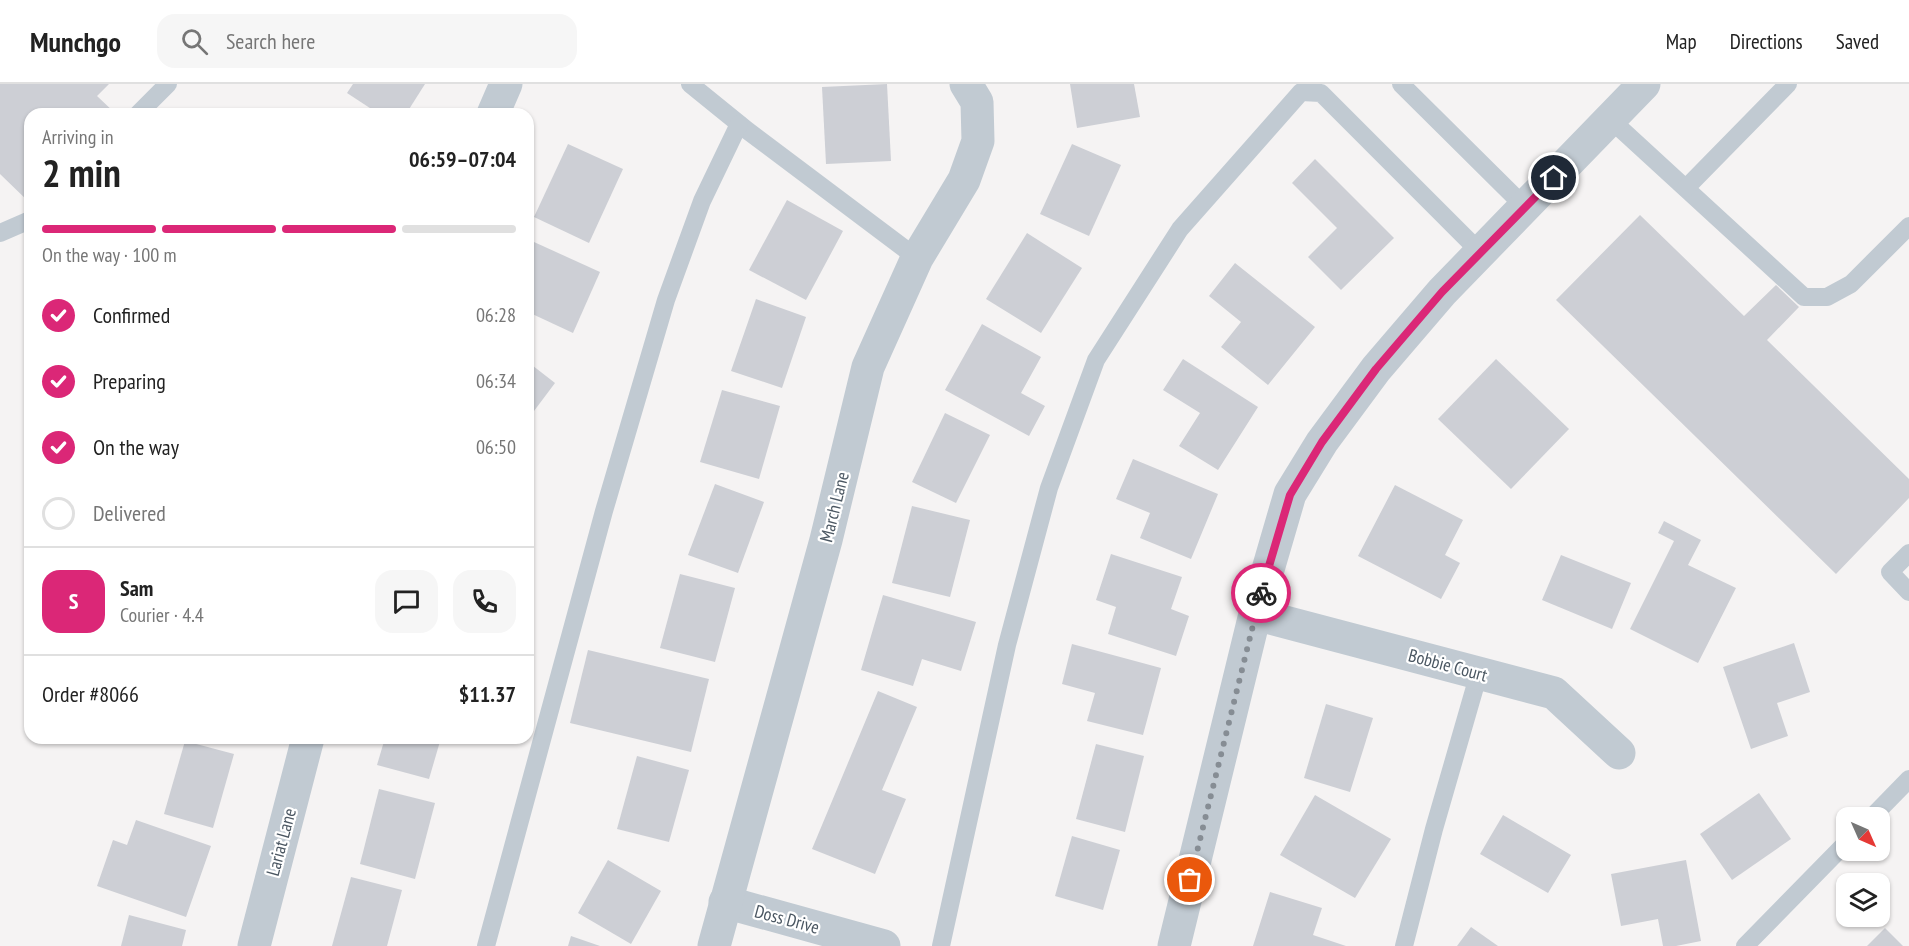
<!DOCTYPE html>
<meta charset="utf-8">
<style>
body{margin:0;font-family:"PT Sans Narrow",sans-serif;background:#f6f6f6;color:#222;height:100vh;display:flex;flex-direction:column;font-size:22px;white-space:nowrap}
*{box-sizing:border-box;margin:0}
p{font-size:20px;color:#767676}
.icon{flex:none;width:33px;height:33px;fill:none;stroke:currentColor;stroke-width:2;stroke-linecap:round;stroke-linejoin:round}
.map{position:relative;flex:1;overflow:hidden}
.side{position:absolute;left:24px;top:24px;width:510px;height:636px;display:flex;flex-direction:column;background:#fff;border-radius:18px;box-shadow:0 2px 4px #0004}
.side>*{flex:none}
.needle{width:39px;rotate:135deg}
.buttons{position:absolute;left:1836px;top:723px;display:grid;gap:12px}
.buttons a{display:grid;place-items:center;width:54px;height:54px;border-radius:12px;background:#fff;box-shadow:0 2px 4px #0004;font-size:30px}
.pin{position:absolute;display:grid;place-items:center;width:51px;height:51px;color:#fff;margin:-26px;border:3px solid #fff;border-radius:50%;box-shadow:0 2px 6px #0007}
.courier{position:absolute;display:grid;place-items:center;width:60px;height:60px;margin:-30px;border:4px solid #db2777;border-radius:50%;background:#fff;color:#222;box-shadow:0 2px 8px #0007}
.head em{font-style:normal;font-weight:700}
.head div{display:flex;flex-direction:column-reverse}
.head{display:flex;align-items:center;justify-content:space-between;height:102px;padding:0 18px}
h1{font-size:39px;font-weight:700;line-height:45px}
.bar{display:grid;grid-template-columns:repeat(4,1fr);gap:9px 6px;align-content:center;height:72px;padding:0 18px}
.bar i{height:8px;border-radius:4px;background:#e0e0e0}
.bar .current{background:#db2777}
.bar p{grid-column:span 4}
.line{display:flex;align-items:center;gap:15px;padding:0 18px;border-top:2px solid #e0e0e0}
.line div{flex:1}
.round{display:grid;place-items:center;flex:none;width:63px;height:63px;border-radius:18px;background:#f6f6f6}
ol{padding:0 18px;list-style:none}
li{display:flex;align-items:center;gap:18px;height:66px}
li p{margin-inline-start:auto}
li .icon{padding:6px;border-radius:50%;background:#db2777;color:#fff;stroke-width:4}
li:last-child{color:#767676}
li i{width:33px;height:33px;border:3px solid #e0e0e0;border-radius:50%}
header{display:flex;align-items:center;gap:36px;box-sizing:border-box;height:84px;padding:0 30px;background:#fff;border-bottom:2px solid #e0e0e0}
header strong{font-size:28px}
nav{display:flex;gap:33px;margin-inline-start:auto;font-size:21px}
.search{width:420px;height:54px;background:#f6f6f6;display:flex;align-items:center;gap:15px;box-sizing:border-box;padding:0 21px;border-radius:18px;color:#767676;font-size:22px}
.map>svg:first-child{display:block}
</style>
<header>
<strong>Munchgo</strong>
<div class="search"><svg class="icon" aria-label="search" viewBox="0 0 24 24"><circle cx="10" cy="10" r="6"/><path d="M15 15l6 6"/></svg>Search here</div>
<nav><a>Map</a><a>Directions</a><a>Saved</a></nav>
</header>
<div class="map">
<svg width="1909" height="862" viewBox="0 0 1909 862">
<rect width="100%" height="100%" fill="#f5f3f3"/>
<g fill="#cdcfd5">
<path d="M 0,0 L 109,0 L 97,12 L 116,30 L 30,30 L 30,119 L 0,90 Z"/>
<path d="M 353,0 L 425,0 L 406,30 L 379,30 L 347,9 Z"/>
<path d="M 887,0 L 891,77 L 826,80 L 822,3 Z"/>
<path d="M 1070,0 L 1134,0 L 1140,33 L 1077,44 Z"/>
<path d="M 568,60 L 623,85 L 589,159 L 534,133 Z"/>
<path d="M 1072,60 L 1121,81 L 1089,152 L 1040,130 Z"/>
<path d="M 1315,75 L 1394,154 L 1341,206 L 1308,173 L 1337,144 L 1292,99 Z"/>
<path d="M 787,116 L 843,147 L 806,216 L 749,186 Z"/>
<path d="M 1640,131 L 1744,232 L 1776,201 L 1799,223 L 1767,256 L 1909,395 L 1909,414 L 1836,490 L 1556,216 Z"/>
<path d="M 1027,149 L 1082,184 L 1041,249 L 986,215 Z"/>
<path d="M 534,158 L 600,188 L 573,249 L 528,228 L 528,171 Z"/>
<path d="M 1235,179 L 1315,243 L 1268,301 L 1221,263 L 1241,238 L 1209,212 Z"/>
<path d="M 756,215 L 806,233 L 782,304 L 731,287 Z"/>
<path d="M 982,240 L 1041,273 L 1021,309 L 1045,322 L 1029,352 L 945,306 Z"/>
<path d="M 1183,275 L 1258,323 L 1218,386 L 1179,362 L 1200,329 L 1163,306 Z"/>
<path d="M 1496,275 L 1569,345 L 1511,405 L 1438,335 Z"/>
<path d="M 528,278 L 555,299 L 528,335 Z"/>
<path d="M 722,306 L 780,322 L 759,395 L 700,378 Z"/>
<path d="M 945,329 L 990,351 L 956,419 L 912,398 Z"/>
<path d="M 1133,375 L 1218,410 L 1191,475 L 1140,454 L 1150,429 L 1116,415 Z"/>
<path d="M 715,400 L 764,418 L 738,489 L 688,471 Z"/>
<path d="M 1395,401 L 1463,436 L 1445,471 L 1460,479 L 1441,515 L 1358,472 Z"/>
<path d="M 912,422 L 970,436 L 950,513 L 892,499 Z"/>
<path d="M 1664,437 L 1701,456 L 1688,481 L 1736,504 L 1698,579 L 1630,545 L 1674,457 L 1658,449 Z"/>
<path d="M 1111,470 L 1182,493 L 1171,525 L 1189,532 L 1176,572 L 1108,550 L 1116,523 L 1096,516 Z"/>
<path d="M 1561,471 L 1631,499 L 1612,545 L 1542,516 Z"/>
<path d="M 680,490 L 735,504 L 715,578 L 660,564 Z"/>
<path d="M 883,511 L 976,538 L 961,587 L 922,575 L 913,602 L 861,586 Z"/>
<path d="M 1794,559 L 1810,608 L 1777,619 L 1788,652 L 1751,665 L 1723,583 Z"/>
<path d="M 1072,560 L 1161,584 L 1143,651 L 1087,637 L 1095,609 L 1062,600 Z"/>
<path d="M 588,566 L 709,595 L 691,668 L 570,639 Z"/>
<path d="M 878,607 L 917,623 L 882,706 L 906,715 L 875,790 L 812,765 Z"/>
<path d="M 1326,620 L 1373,634 L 1350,708 L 1304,694 Z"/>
<path d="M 385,654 L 441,654 L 429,695 L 377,681 Z"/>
<path d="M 185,657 L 234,670 L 213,744 L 164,730 Z"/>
<path d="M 1096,660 L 1144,672 L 1125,748 L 1076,735 Z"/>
<path d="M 637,672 L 689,686 L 669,758 L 617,745 Z"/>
<path d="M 379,705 L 435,719 L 415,795 L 360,780 Z"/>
<path d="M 1759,709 L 1791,755 L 1732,796 L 1700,750 Z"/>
<path d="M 1315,711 L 1391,755 L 1355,814 L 1280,771 Z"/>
<path d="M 1503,731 L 1571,771 L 1548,809 L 1480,770 Z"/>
<path d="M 136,736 L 211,762 L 186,833 L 97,802 L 113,756 L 127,761 Z"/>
<path d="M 1072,752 L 1120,766 L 1103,826 L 1055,812 Z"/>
<path d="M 608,776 L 661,807 L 631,860 L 578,829 Z"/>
<path d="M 1686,776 L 1701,857 L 1676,862 L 1663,862 L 1658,835 L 1621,842 L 1611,790 Z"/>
<path d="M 351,793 L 402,806 L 387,862 L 332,862 Z"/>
<path d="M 1270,808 L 1322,824 L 1313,851 L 1346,862 L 1253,862 Z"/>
<path d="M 129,831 L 186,846 L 182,862 L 121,862 Z"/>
<path d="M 1471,843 L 1498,862 L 1457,862 Z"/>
<path d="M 1885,844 L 1903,862 L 1867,862 Z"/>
<path d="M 571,852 L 600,862 L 568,862 Z"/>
</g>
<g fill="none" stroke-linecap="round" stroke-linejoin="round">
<g stroke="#c1cad2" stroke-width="18">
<path d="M 690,0 L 748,47 L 917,174"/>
<path d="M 1401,0 L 1525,123"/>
<path d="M 138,30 L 168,0"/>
<path d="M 1610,35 L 1804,213 L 1827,213 L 1851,200 L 1909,142"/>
<path d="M 1686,104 L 1788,0"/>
<path d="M 0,149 L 30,136"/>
<path d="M 1909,469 L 1890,488 L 1909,508"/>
<path d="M 1871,734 L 1909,695"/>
<path d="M 486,862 L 604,427 L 666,216 L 702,117 L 739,40"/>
<path d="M 941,862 L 1007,561 L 1049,404 L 1096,276 L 1180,145 L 1301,8 L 1321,9 L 1481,169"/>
<path d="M 1404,862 L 1434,745 L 1479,589"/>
<path d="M 1745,862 L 1846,759"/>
</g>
<g stroke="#c1cad2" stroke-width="33">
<path d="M 493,30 L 506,0"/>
<path d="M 1255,530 L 1554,609 L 1619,669"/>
<path d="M 725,818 L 884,862"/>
<path d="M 254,862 L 308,654"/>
<path d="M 714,862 L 826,456 L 868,283 L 917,174 L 964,96 L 978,57 L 977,18 L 966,0"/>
<path d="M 1174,862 L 1255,530 L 1290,410 L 1322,358 L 1376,285 L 1442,208 L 1644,0"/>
</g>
</g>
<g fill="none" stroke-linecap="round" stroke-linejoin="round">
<path stroke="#868d94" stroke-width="6" stroke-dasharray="0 10.8" d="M 1190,796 L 1261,509"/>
<path stroke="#db2777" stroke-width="8" d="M 1261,509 L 1290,411 L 1322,358 L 1376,285 L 1442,208 L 1554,94"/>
</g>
<g text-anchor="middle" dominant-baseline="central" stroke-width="4.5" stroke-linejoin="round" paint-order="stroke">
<g font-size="18" fill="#4a5661" stroke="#fff">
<text transform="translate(834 423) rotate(-76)">March Lane</text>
<text transform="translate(1448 581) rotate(15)">Bobbie Court</text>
<text transform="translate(281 758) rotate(-75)">Lariat Lane</text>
<text transform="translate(787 835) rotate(15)">Doss Drive</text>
</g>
</g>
</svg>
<div class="buttons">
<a><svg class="needle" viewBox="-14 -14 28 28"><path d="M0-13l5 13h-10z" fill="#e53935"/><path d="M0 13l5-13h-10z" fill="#767676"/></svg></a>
<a><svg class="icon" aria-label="layers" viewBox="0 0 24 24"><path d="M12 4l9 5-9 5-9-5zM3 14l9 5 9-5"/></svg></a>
</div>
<div class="pin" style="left:1190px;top:796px;background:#ea580c"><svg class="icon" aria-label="bag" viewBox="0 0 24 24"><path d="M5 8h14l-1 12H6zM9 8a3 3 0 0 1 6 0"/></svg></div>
<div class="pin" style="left:1554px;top:94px;background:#1f2937"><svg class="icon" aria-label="home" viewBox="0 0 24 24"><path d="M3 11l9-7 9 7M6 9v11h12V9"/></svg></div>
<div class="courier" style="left:1261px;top:509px"><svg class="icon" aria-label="bike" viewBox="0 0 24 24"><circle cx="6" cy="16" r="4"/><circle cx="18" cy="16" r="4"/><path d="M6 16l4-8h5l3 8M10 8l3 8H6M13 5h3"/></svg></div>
<section class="side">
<div class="head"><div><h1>2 min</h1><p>Arriving in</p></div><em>06:59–07:04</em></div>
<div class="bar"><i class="current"></i><i class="current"></i><i class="current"></i><i></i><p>On the way · 100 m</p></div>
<ol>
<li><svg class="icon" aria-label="check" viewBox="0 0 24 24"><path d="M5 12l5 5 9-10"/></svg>Confirmed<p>06:28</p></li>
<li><svg class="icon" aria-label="check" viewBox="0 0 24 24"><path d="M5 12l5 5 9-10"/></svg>Preparing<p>06:34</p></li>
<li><svg class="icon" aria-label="check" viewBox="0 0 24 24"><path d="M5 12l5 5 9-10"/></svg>On the way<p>06:50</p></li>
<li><i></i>Delivered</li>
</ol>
<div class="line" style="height:108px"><b class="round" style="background:#db2777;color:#fff">S</b><div><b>Sam</b><p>Courier · 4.4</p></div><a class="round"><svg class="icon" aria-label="chat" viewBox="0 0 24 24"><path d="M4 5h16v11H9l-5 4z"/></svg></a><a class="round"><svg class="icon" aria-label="phone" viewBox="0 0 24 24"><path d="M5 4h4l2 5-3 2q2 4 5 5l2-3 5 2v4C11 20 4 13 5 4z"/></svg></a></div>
<div class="line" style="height:78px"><div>Order #8066</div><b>$11.37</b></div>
</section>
</div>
